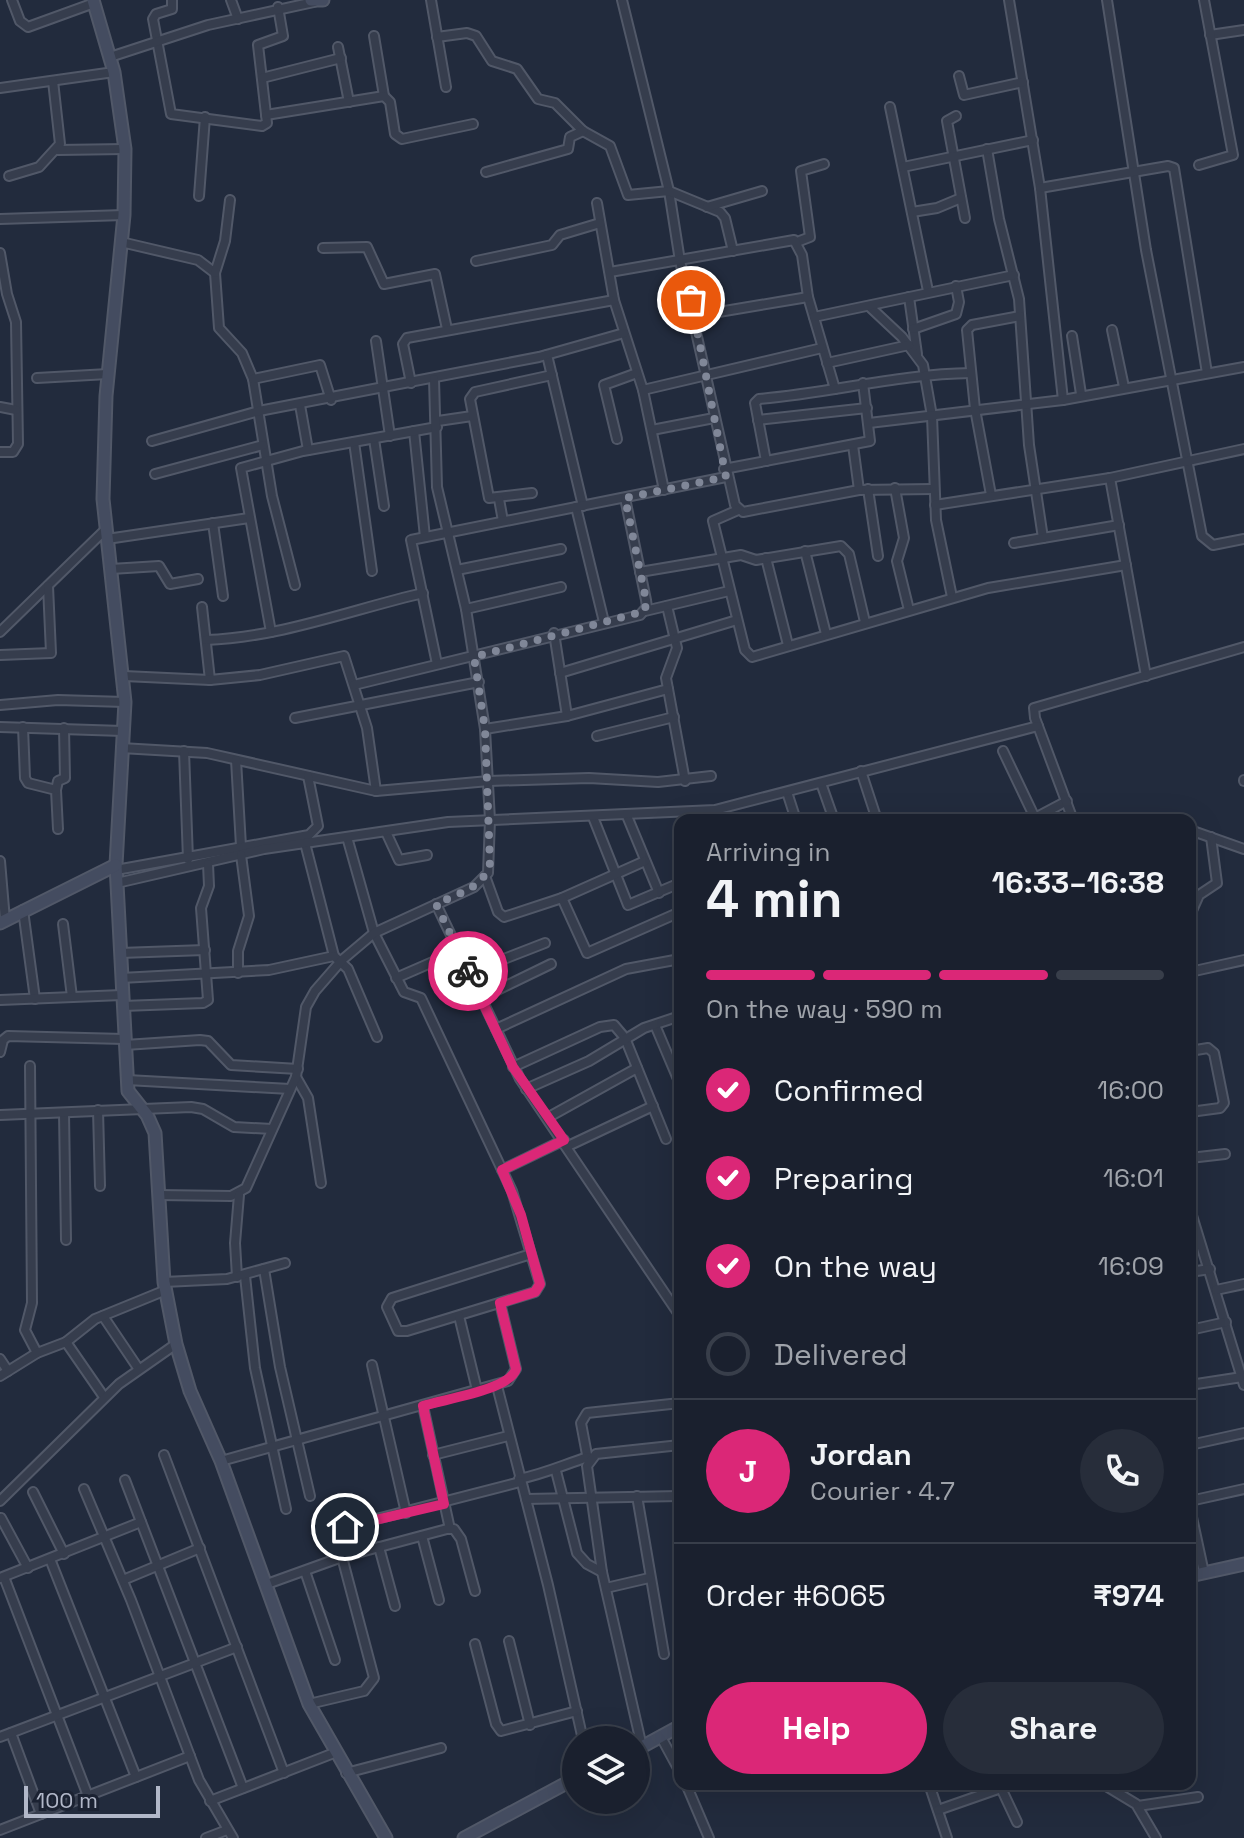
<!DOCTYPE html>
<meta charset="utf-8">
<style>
body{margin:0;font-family:"Space Grotesk",sans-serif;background:#272d3a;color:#f1f3f6;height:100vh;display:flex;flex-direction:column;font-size:30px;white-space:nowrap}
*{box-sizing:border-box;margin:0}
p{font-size:26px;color:#9fa3aa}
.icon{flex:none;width:44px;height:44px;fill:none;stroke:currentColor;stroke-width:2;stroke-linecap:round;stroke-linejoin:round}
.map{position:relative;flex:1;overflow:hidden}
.side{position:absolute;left:674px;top:814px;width:522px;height:976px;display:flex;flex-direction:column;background:#1a202e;border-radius:16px;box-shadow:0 8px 32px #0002,0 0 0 2px #383e4a}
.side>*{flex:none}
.buttons{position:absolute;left:562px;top:1726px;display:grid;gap:16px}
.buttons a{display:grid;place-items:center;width:88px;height:88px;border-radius:50%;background:#1a202e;box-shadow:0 8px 32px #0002,0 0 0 2px #383e4a;font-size:40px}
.scale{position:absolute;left:24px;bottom:20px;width:136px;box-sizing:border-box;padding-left:8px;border:4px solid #b2b8c9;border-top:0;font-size:22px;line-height:28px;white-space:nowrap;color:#b2b8c9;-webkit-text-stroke:6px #1b2232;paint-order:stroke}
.pin{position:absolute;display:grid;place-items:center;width:68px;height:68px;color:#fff;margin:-34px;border:4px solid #fff;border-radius:50%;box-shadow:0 2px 8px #0007}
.courier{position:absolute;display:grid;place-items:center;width:80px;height:80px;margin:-40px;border:6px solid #db2777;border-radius:50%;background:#fff;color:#222;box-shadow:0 2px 10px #0007}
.head em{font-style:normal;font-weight:600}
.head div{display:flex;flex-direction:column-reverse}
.head{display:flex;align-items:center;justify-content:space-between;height:136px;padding:0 32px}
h1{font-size:52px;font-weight:600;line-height:60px}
.bar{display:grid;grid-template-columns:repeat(4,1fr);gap:12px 8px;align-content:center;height:96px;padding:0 32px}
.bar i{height:10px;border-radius:6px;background:#383e4a}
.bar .on{background:#db2777}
.bar p{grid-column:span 4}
.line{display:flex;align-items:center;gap:20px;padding:0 32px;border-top:2px solid #383e4a}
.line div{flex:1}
.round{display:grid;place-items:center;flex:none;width:84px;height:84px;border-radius:42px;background:#272d3a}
ol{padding:0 32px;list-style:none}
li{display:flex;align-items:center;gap:24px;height:88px}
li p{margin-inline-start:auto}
li .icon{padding:8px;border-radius:50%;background:#db2777;color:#fff;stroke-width:4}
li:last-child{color:#9fa3aa}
li i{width:44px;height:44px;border:4px solid #383e4a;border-radius:50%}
.action{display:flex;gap:16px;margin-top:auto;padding:16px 32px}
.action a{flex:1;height:92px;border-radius:48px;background:#db2777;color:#fff;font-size:32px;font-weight:600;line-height:92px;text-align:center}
.action a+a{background:#272d3a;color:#f1f3f6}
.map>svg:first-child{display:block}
</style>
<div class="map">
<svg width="1244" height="1838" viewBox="0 0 1244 1838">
<rect width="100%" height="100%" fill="#222b3d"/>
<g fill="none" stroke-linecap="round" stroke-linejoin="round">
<g stroke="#515868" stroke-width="12">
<g id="street">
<path d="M 12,0 L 20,21 L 28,27 L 94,3"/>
<path d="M 172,0 L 172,9 L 156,14 L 153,19 L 171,114 L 262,126 L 267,123 L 258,45 L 283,36 L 278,7"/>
<path d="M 231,0 L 238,19"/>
<path d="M 431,0 L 446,87"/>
<path d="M 622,0 L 669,191 L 680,261 L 735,505 L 743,512 L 859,490 L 933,489"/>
<path d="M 1009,0 L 1040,188 L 1063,400"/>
<path d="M 1107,0 L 1146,250 L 1202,536 L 1213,545 L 1244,539"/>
<path d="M 1210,35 L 1244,30"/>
<path d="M 374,36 L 384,96"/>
<path d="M 437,37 L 467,33 L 476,36 L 492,61 L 517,69 L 538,99 L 555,103 L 583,131 L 610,146 L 628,195 L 669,191 L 720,212 L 725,218 L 733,251"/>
<path d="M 338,47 L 349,102"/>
<path d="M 110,57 L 208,25 L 314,2"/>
<path d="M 959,76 L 964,95 L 1023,82"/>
<path d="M 262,78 L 341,58"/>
<path d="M 0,88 L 114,72"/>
<path d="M 890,107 L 928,291"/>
<path d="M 266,115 L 384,96 L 390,102 L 395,134 L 402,139 L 473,124"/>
<path d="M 956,116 L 947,121 L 965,218"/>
<path d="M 987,149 L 999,219 L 1019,299 L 1029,445 L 1043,538"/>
<path d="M 58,150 L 125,149"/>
<path d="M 1199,165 L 1233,155 L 1204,0"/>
<path d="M 903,167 L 1033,140"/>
<path d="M 486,172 L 568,149 L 570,137 L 583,131"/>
<path d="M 9,176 L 39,167 L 60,144 L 53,81"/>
<path d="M 1040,188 L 1168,166 L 1174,168 L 1207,373"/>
<path d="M 199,196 L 205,117"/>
<path d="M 597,203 L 614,300 L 643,390 L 664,490"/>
<path d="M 707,207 L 762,191"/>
<path d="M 912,212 L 937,208 L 961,198"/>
<path d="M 0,219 L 124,215"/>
<path d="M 121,242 L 198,260 L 215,273 L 219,328 L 242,353 L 253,379 L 272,496 L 295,585"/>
<path d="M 797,242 L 810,237 L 801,171 L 824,164"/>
<path d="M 323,248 L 367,247 L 384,284 L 435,274 L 447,329"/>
<path d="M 0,253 L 7,294 L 16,322 L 18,444 L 13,452 L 0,452"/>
<path d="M 476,261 L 552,245 L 560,235 L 600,223"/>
<path d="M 610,272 L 794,240 L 802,255 L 808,297 L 835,389"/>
<path d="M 215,273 L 225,241 L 230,200"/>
<path d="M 909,297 L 917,354"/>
<path d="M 870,307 L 902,337 L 923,365 L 932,416 L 936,520 L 952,597"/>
<path d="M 695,316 L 808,297"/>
<path d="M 814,317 L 1014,275"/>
<path d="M 913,329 L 956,314 L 959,302 L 956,286"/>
<path d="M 1112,330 L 1124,387"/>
<path d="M 1072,336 L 1081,394"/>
<path d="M 376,341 L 390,436"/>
<path d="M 547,355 L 583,506"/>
<path d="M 827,363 L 909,345"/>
<path d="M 37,378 L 108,374"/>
<path d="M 253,379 L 320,365 L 331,400"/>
<path d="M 411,383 L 403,344 L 407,338 L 614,300"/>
<path d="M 643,390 L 822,348"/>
<path d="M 300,405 L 308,450"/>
<path d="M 0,407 L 16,410"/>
<path d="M 758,420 L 867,408"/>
<path d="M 438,421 L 472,416"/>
<path d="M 869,423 L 1063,400 L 1244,367"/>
<path d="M 652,430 L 714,418"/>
<path d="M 414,431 L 425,537"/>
<path d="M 374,439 L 384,506"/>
<path d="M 617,439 L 604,385 L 637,373"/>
<path d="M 152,441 L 259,411 L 539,357 L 624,333"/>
<path d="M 354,442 L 372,571"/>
<path d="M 853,445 L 859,490"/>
<path d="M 766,461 L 755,403 L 759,399 C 831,393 899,374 971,373"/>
<path d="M 724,469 L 870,441 L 863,383"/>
<path d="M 155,474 L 263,445"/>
<path d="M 1110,478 L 1146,676"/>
<path d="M 895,488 L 904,538 L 897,561 L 909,610"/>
<path d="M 868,489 L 878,556"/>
<path d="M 532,493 L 489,498 L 470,399 L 475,392 L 552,375"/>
<path d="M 991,495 L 975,409 L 967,330 L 972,325 L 1020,316"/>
<path d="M 499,499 L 503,521"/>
<path d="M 935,505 L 1110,478 L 1244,449"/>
<path d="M 576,507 L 604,622"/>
<path d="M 738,510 L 713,521 L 745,650 L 752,657 L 988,588 L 1126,565"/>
<path d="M 213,523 L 223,596"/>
<path d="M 107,539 L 249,518"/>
<path d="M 1014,543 L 1119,525"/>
<path d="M 805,551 L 826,634"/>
<path d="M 766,558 L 788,645"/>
<path d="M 111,569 L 159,566 L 170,584 L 198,579"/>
<path d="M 457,570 L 561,549"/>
<path d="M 640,572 L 741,555 L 756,560 L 841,546 L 849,554 L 865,622"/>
<path d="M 667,606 L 677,648 L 666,678 L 685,781"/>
<path d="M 202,607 L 210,680"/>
<path d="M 466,609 L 561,587"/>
<path d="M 645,611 L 729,591"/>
<path d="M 0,632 L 105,530"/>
<path d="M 271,632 L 241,468 L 303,451 L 437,427"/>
<path d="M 554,633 L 567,716"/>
<path d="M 206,640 C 282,637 350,610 423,593"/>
<path d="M 0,655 L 51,653 L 48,586"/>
<path d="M 437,664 L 411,540 L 726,477"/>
<path d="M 560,673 L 737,620"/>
<path d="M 124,676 L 210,680 L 260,675 L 344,656 L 367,728 L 376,791"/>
<path d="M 354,685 L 640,615 L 647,607 L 646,600 L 625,498"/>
<path d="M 0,705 L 58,700 L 125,702"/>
<path d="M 295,718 L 479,682"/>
<path d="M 0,727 L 123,731"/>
<path d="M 23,727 L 25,778 L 28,783 L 56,790 L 58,829"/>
<path d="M 485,729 L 567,716 L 668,689"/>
<path d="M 597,736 L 674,717"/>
<path d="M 121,748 L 207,753 L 376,791 L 489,781 L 589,778 L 658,782 L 711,776"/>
<path d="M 184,751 L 188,859"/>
<path d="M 1003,751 L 1035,818"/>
<path d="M 236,760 L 241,846"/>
<path d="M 861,771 L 877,820"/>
<path d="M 1244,780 L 1244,781"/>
<path d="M 821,783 L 834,820"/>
<path d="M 56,790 L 58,781 L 65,778 L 64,728"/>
<path d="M 787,792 L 796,820"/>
<path d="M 627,816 L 659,893"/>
<path d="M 593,817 L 628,905 L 680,883"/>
<path d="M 1033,819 L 1067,801"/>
<path d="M 1073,820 L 1035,718 L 1034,708 L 1244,647"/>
<path d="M 1190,830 L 1244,849"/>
<path d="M 386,832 L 399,860 L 427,855"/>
<path d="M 347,837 L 374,933 L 404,992 L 421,998 L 512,1191 L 540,1284 L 535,1292 L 407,1331 L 398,1331 L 387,1307 L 392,1298 L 531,1254"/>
<path d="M 305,843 L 334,956"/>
<path d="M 0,861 L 5,920"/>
<path d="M 116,870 L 309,835 L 318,826 L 308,776"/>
<path d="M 485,876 L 498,912 L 504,917 L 562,898 L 645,861"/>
<path d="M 117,883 L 264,849 L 448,822 L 715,810 L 1038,726"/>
<path d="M 562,898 L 587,953 L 680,912"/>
<path d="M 436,904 L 520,1079 L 680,1316"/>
<path d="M 23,910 L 35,999"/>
<path d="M 1190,915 L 1199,895 L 1217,883 L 1211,837"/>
<path d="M 63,924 L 72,997"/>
<path d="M 120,953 L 205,950"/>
<path d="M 1190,972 L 1244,960"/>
<path d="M 238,973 L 238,951 L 249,916 L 241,855"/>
<path d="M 468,973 L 545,943"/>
<path d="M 121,978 L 269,970 L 334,956 L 348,969 L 377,1037"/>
<path d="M 396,978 L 458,951"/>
<path d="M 481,998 L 551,964"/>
<path d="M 0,1000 L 122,995"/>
<path d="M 123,1006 L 203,1003 L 208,1000 L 201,908 L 209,886 L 208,864"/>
<path d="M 655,1025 L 680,1084"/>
<path d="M 496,1029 L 626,969 L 680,959"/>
<path d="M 125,1045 L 200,1040 L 208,1041 L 231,1065 L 298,1069"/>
<path d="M 1190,1051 L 1208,1048 L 1214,1053 L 1224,1103 L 1220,1108 L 1190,1112"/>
<path d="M 0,1052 L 3,1040 L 8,1036 L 124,1039"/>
<path d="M 30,1066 L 32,1303 L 25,1330 L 37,1353"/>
<path d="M 513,1067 L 600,1027 L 614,1025 L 625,1038 L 666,1139"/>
<path d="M 296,1077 L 308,1098 L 321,1183"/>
<path d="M 127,1080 L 290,1089"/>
<path d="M 1190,1088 L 1190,1090"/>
<path d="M 526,1089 L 589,1061 L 644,1028 L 680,1016"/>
<path d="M 98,1110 L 100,1186"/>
<path d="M 64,1113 L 66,1240"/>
<path d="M 0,1115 L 191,1107 L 203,1109 L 234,1127 L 272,1129"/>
<path d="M 547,1118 L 637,1068"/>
<path d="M 568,1146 L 653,1106"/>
<path d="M 1190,1158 L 1225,1154"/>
<path d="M 502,1170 L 564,1140"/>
<path d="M 158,1195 L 231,1196 L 246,1188 L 296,1077 L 306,1007 L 315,991 L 342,960 L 374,933 L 474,887 L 488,873 L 490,820 L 485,729 L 466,609 L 437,487 L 434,379"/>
<path d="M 1190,1209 L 1244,1385"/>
<path d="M 264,1269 L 280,1367 L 310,1496"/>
<path d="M 1190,1272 L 1210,1269"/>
<path d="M 245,1276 L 255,1368 L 286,1509"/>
<path d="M 237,1277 L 235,1243 L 239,1195"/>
<path d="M 164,1282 L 227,1279 L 285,1263"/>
<path d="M 1216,1290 L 1244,1284"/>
<path d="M 103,1316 L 138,1368"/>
<path d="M 459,1316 L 477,1390"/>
<path d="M 1190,1330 L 1226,1322"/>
<path d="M 66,1342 L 95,1319 L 166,1290"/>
<path d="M 0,1359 L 8,1371"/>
<path d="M 372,1365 L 406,1513"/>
<path d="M 0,1376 L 37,1353 L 66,1342 L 104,1397"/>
<path d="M 1190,1385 L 1242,1377"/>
<path d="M 497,1386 L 548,1585 L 583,1740"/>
<path d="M 423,1406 L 450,1529"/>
<path d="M 1190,1445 L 1244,1433"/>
<path d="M 164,1455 L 284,1773"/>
<path d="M 433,1455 L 508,1436"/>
<path d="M 588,1460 L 581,1423 L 587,1413 L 680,1403"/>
<path d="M 221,1461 L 508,1381 L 516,1369 L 500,1303"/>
<path d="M 556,1471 L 577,1553 L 587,1564 L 602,1572"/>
<path d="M 519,1479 C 544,1474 563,1465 588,1457"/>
<path d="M 125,1480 L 243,1788"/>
<path d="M 84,1489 L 131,1600 L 199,1780 L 233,1838"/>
<path d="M 33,1492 L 64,1554"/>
<path d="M 637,1496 L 664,1654"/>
<path d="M 526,1499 L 680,1496"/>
<path d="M 0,1501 L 119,1384 L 176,1344"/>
<path d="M 1190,1501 L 1244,1489"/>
<path d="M 1190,1508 L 1204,1573"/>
<path d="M 1,1518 L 28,1568"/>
<path d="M 345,1527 L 520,1482"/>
<path d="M 422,1536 L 439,1600"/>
<path d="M 379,1547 L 395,1606"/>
<path d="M 50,1559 L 136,1777"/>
<path d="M 305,1571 L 335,1660"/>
<path d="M 4,1577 L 88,1796"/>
<path d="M 0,1578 L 141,1522"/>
<path d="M 123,1580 L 200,1548"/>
<path d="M 267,1584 L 342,1557 L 447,1529 L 454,1529 L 461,1539 L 475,1591"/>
<path d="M 606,1588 L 649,1578"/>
<path d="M 509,1641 L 530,1725"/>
<path d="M 475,1644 L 496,1724 L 501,1731 L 577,1711"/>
<path d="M 309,1704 L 364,1691 L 374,1678 L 342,1557"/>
<path d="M 11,1733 L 41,1814"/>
<path d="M 0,1737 L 237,1647"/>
<path d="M 661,1737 L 680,1772"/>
<path d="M 642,1747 L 602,1572 L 587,1466 L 596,1454 L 680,1445"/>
<path d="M 346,1773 L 441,1748"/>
<path d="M 686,1784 L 709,1838"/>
<path d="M 929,1784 L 947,1838"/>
<path d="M 1103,1784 L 1136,1804 L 1156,1838"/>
<path d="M 210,1801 L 334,1753"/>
<path d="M 1138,1806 L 1198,1797"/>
<path d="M 938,1810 L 1001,1788 L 1017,1822"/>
<path d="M 0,1830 L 190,1756"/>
<path d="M 206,1838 L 227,1830"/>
</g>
</g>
<g stroke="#515868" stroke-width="15">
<g id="secondary">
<path d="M 93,0 L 114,72 L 125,149 L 124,215 L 106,396 L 103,499 L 125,702 L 116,865 L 128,1091 L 147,1115 L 155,1133 L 164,1282 L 176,1344 L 190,1391 L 221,1461 L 309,1704 L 386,1838"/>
<path d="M 311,0 L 323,0"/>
<path d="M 0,923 L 116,865"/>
<path d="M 1190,1576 L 1244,1564"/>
<path d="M 636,1750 L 680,1726"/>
<path d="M 464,1838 L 576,1778"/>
</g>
</g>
<use href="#street" stroke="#363d4d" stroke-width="8"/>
<use href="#secondary" stroke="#444c60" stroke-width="11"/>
</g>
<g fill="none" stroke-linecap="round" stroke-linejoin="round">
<path stroke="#808798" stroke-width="8" stroke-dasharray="0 14.4" d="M 468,971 L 436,904 C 457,894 484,888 490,863 L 485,729 L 474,657 L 645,611 L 646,600 L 625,498 L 726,477 L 691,300"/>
<path stroke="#db2777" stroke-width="10" d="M 345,1527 L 444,1504 L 423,1406 C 444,1399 510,1390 516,1369 L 500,1303 L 535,1292 L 540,1284 L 521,1215 L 502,1170 L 564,1140 L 513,1067 L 468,971"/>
</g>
</svg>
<div class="buttons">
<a><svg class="icon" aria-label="layers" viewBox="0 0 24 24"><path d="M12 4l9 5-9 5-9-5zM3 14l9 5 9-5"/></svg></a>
</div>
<div class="scale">100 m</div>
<div class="pin" style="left:691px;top:300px;background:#ea580c"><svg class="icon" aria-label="bag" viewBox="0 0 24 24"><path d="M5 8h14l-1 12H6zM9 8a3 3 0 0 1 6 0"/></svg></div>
<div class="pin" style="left:345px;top:1527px;background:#1f2937"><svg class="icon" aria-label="home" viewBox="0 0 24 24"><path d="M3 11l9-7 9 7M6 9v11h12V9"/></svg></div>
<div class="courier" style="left:468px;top:971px"><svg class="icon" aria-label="bike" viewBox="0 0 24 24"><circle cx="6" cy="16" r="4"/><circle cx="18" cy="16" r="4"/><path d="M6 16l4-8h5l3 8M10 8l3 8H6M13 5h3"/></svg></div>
<section class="side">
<div class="head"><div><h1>4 min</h1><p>Arriving in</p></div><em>16:33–16:38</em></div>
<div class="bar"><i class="on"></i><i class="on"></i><i class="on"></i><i></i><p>On the way · 590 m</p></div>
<ol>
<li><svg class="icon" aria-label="check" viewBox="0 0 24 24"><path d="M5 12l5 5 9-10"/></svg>Confirmed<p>16:00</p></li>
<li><svg class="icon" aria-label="check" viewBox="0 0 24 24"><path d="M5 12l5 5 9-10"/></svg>Preparing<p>16:01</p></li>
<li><svg class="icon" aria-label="check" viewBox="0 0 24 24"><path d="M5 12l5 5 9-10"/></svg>On the way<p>16:09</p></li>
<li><i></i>Delivered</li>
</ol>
<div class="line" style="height:144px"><b class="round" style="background:#db2777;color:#fff">J</b><div><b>Jordan</b><p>Courier · 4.7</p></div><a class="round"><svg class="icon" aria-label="phone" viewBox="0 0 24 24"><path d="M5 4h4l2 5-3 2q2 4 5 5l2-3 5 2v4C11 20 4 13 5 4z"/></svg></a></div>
<div class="line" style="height:104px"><div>Order #6065</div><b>₹974</b></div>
<div class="action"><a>Help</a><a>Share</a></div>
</section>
</div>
